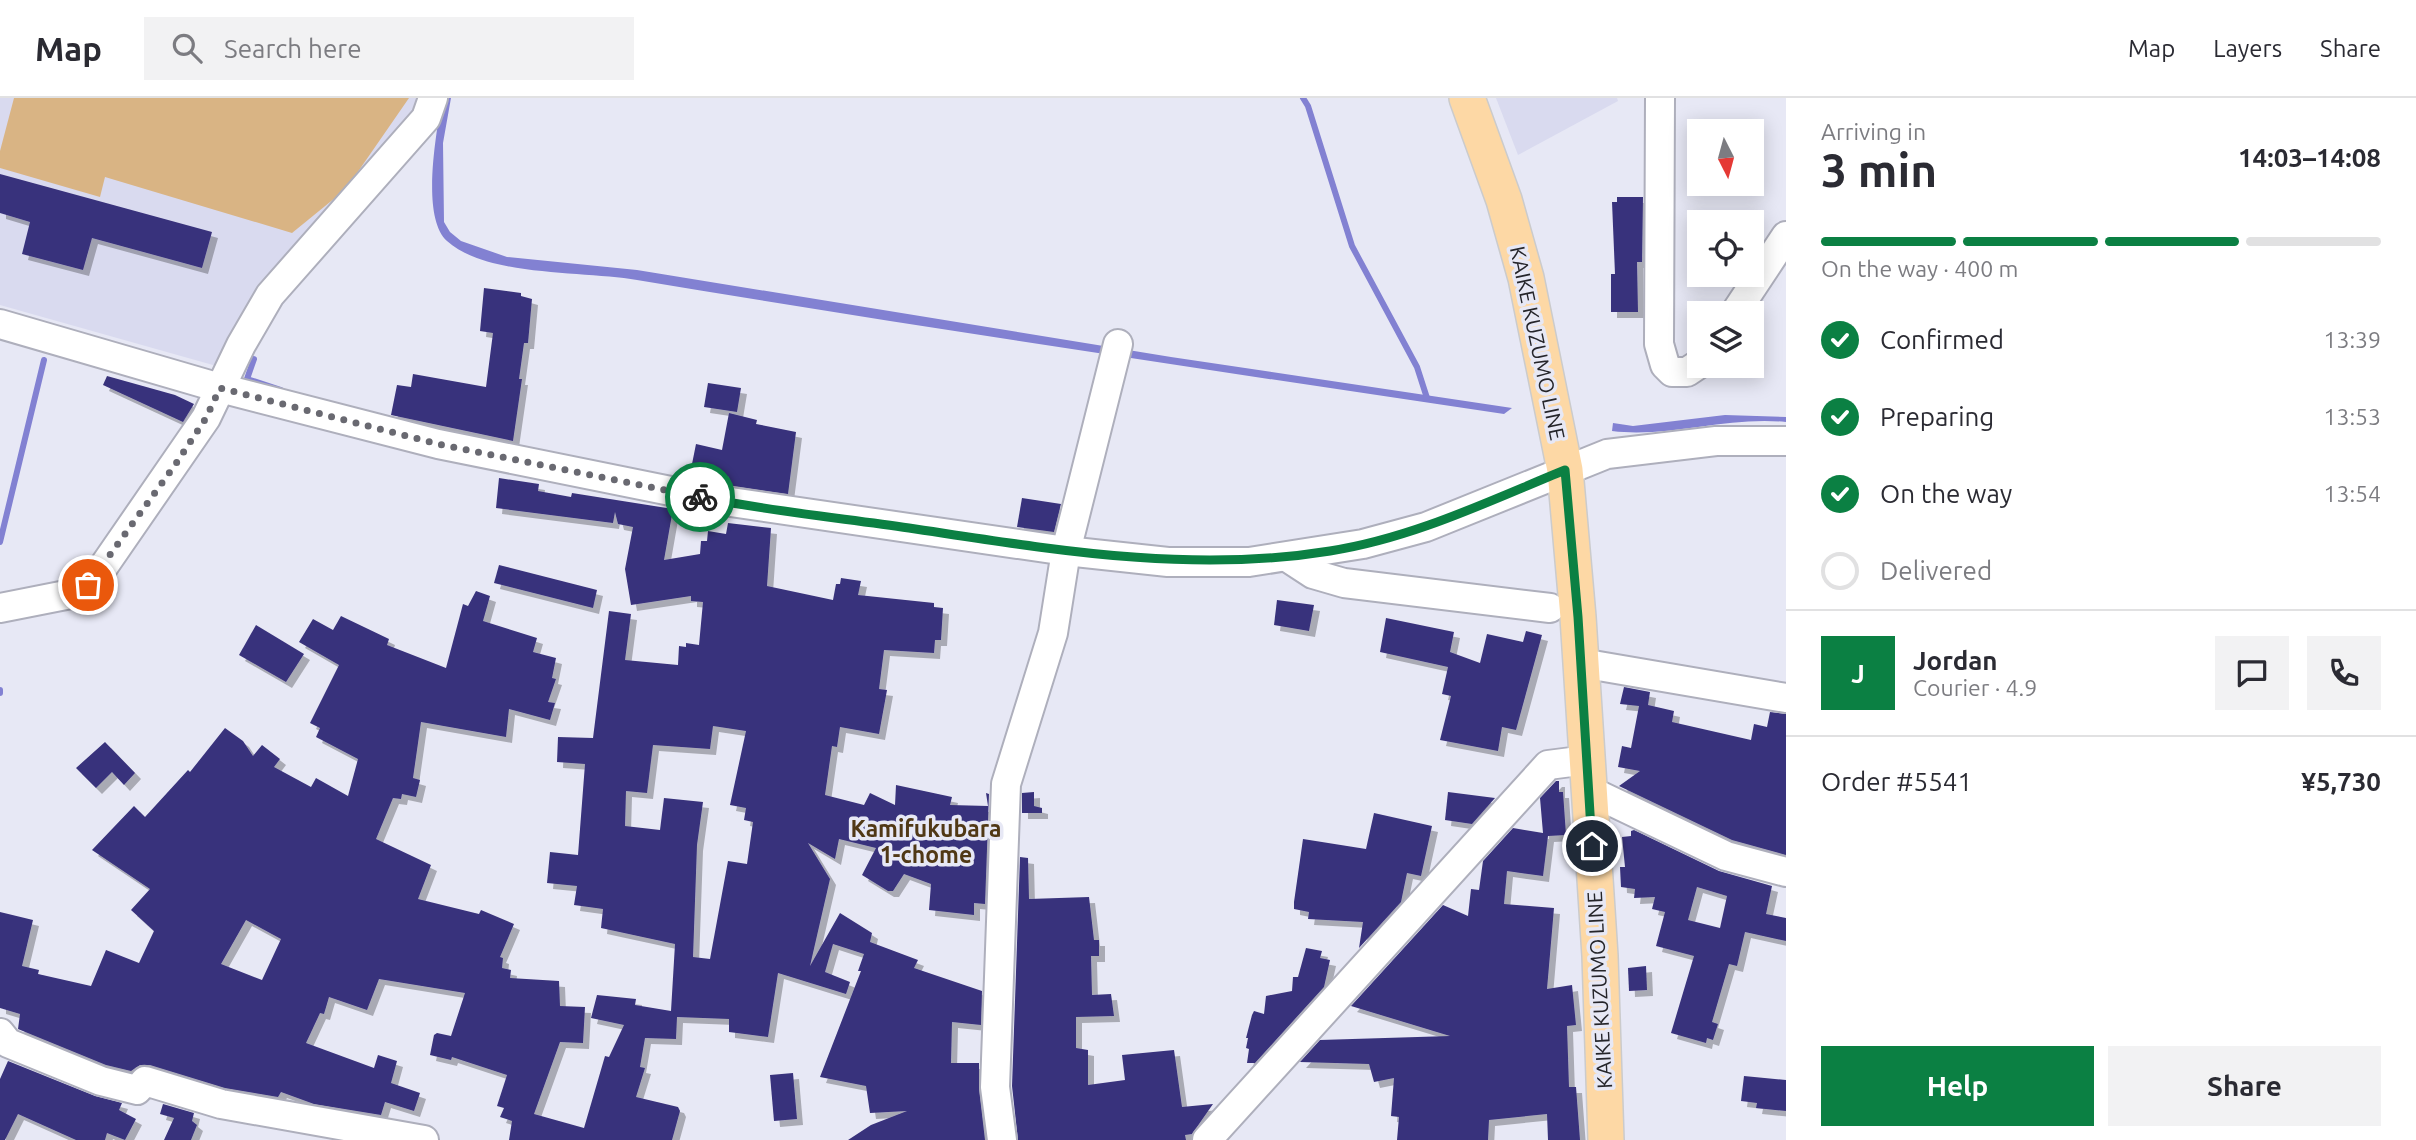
<!DOCTYPE html>
<meta charset="utf-8">
<style>
body{margin:0;font-family:Ubuntu,sans-serif;background:#f2f2f3;color:#2b2b33;height:100vh;display:flex;flex-direction:column;font-size:26px;white-space:nowrap}
*{box-sizing:border-box;margin:0}
p{font-size:23px;color:#7c7c81}
.icon{flex:none;width:38px;height:38px;fill:none;stroke:currentColor;stroke-width:2;stroke-linecap:round;stroke-linejoin:round}
.map{position:relative;flex:1;overflow:hidden}
.side{display:flex;flex-direction:column;background:#fff;width:630px}
.side>*{flex:none}
.needle{width:46px;rotate:174deg}
.controls{position:absolute;left:1687px;top:21px;display:grid;gap:14px}
.controls a{display:grid;place-items:center;width:77px;height:77px;border-radius:0px;background:#fff;box-shadow:0 4px 18px #0003;font-size:35px}
.pin{position:absolute;display:grid;place-items:center;width:60px;height:60px;color:#fff;margin:-30px;border:4px solid #fff;border-radius:50%;box-shadow:0 2px 7px #0007}
.courier{position:absolute;display:grid;place-items:center;width:70px;height:70px;margin:-35px;border:5px solid #0b8043;border-radius:50%;background:#fff;color:#222;box-shadow:0 2px 9px #0007}
.headline em{font-style:normal;font-weight:700}
.headline div{display:flex;flex-direction:column-reverse}
.headline{display:flex;align-items:center;justify-content:space-between;height:119px;padding:0 35px}
h1{font-size:46px;font-weight:700;line-height:52px}
.bar{display:grid;grid-template-columns:repeat(4,1fr);gap:10px 7px;align-content:center;height:84px;padding:0 35px}
.bar i{height:9px;border-radius:5px;background:#e1e1e2}
.bar .active{background:#0b8043}
.bar p{grid-column:span 4}
.line{display:flex;align-items:center;gap:18px;padding:0 35px;border-top:2px solid #e1e1e2}
.line div{flex:1}
.round{display:grid;place-items:center;flex:none;width:74px;height:74px;border-radius:0px;background:#f2f2f3}
ol{padding:0 35px;list-style:none}
li{display:flex;align-items:center;gap:21px;height:77px}
li p{margin-inline-start:auto}
li .icon{padding:7px;border-radius:50%;background:#0b8043;color:#fff;stroke-width:4}
li:last-child{color:#7c7c81}
li i{width:38px;height:38px;border:4px solid #e1e1e2;border-radius:50%}
.cta{display:flex;gap:14px;margin-top:auto;padding:14px 35px}
.cta a{flex:1;height:80px;border-radius:0px;background:#0b8043;color:#fff;font-size:28px;font-weight:700;line-height:80px;text-align:center}
.cta a+a{background:#f2f2f3;color:#2b2b33}
header{display:flex;align-items:center;gap:42px;box-sizing:border-box;height:98px;padding:0 35px;background:#fff;border-bottom:2px solid #e1e1e2}
header strong{font-size:33px}
nav{display:flex;gap:38px;margin-inline-start:auto;font-size:24px}
.search{width:490px;height:63px;background:#f2f2f3;display:flex;align-items:center;gap:18px;box-sizing:border-box;padding:0 24px;border-radius:0px;color:#7c7c81;font-size:26px}
main{display:flex;flex:1;min-height:0}
.map>svg:first-child{display:block}
</style>
<header>
<strong>Map</strong>
<div class="search"><svg class="icon" aria-label="search" viewBox="0 0 24 24"><circle cx="10" cy="10" r="6"/><path d="M15 15l6 6"/></svg>Search here</div>
<nav><a>Map</a><a>Layers</a><a>Share</a></nav>
</header>
<main>
<div class="map">
<svg width="1786" height="1042" viewBox="0 0 1786 1042">
<defs>
<filter id="shadow"><feDropShadow dx="6" dy="6" stdDeviation="0" flood-color="#0004"/></filter>
</defs>
<rect width="100%" height="100%" fill="#e7e8f5"/>
<g fill="#d9daef">
<path d="M 0,0 L 425,0 L 220,269 L 0,207 Z"/>
<path d="M 1496,0 L 1617,0 L 1618,3 L 1518,57 Z"/>
</g>
<path fill="#d9b484" d="M 14,0 L 409,0 L 346,91 L 292,135 L 105,79 L 100,99 L 0,70 L 0,53 Z"/>
<g fill="#8281d2">
<path d="M 442,0 L 451,0 L 443,45 L 444,124 L 450,134 L 461,143 L 507,159 L 637,172 L 1171,259 L 1512,310 L 1504,316 C 1215,273 926,230 637,182 C 586,173 486,179 447,143 C 420,118 437,33 442,0 Z"/>
<path d="M 1725,317 L 1786,319 L 1786,324 C 1727,318 1670,340 1612,333 L 1613,325 L 1633,328 Z"/>
</g>
<g fill="none" stroke-linecap="round" stroke-linejoin="round">
<g stroke="#8281d2" stroke-width="6">
<path d="M 1303,0 L 1308,8 L 1352,148 L 1417,269 L 1427,300"/>
<path d="M 254,261 L 247,281 L 281,292"/>
<path d="M 0,444 L 44,262"/>
<path d="M 0,592 L 0,595"/>
</g>
</g>
<g fill="#39327b" fill-rule="evenodd" filter="url(#shadow)">
<path d="M 0,76 L 212,134 L 202,170 L 92,140 L 83,172 L 22,156 L 30,124 L 0,115 Z"/>
<path d="M 1617,99 L 1643,99 L 1642,164 L 1637,164 L 1638,214 L 1611,214 L 1611,176 L 1615,176 L 1612,104 L 1617,104 Z"/>
<path d="M 484,190 L 521,195 L 521,198 L 532,201 L 528,245 L 524,245 L 519,281 L 522,281 L 513,343 L 391,317 L 397,287 L 411,289 L 413,276 L 486,289 L 493,235 L 480,233 Z"/>
<path d="M 107,278 L 175,297 L 194,306 L 183,324 L 103,287 Z"/>
<path d="M 708,285 L 741,290 L 737,314 L 704,309 Z"/>
<path d="M 729,315 L 757,322 L 756,326 L 796,334 L 788,396 L 727,387 L 729,379 L 691,371 L 696,346 L 722,352 Z"/>
<path d="M 499,380 L 539,386 L 538,393 L 571,399 L 572,395 L 673,411 L 664,462 L 700,456 L 701,443 L 707,443 L 708,433 L 726,436 L 728,425 L 771,430 L 767,488 L 833,502 L 836,486 L 840,486 L 841,480 L 861,483 L 858,497 L 934,505 L 934,509 L 943,510 L 941,542 L 935,542 L 934,555 L 884,552 L 879,591 L 887,592 L 879,636 L 840,629 L 837,649 L 832,648 L 825,697 L 864,707 L 870,695 L 895,707 L 896,687 L 952,699 L 950,707 L 988,708 L 986,695 L 989,696 L 985,806 L 974,805 L 974,817 L 929,812 L 931,786 L 904,776 L 893,793 L 888,793 L 862,777 L 876,750 L 839,741 L 835,761 L 808,745 L 830,781 L 810,868 L 840,815 L 872,835 L 870,844 L 918,862 L 914,870 L 982,893 L 981,927 L 952,924 L 951,965 L 979,965 L 979,991 L 985,1042 L 848,1042 L 871,1027 L 907,1013 L 870,1015 L 866,988 L 820,979 L 861,873 L 858,873 L 864,856 L 833,846 L 825,874 L 850,884 L 846,896 L 778,875 L 768,939 L 729,934 L 729,921 L 677,919 L 676,941 L 645,940 L 640,969 L 645,970 L 636,999 L 678,1009 L 680,1013 L 672,1042 L 509,1042 L 512,1023 L 500,1019 L 504,1010 L 497,1008 L 507,977 L 452,959 L 451,962 L 430,957 L 434,937 L 437,935 L 451,938 L 465,895 L 379,881 L 367,912 L 329,899 L 324,916 L 320,915 L 306,945 L 374,970 L 378,957 L 397,963 L 391,985 L 420,995 L 414,1013 L 385,1004 L 381,1017 L 314,1006 L 281,994 L 278,999 L 225,990 L 150,967 L 140,967 L 131,973 L 106,967 L 18,931 L 20,916 L 0,910 L 0,814 L 33,822 L 22,868 L 39,872 L 38,876 L 91,888 L 106,852 L 139,865 L 154,833 L 131,812 L 150,791 L 92,752 L 134,708 L 145,719 L 188,672 L 190,674 L 225,630 L 243,643 L 253,658 L 262,647 L 280,661 L 274,669 L 311,689 L 316,680 L 348,698 L 358,661 L 316,639 L 320,630 L 310,625 L 339,567 L 299,544 L 313,521 L 333,532 L 341,518 L 389,541 L 387,547 L 446,570 L 463,506 L 468,508 L 476,493 L 490,498 L 483,523 L 537,540 L 533,554 L 556,560 L 552,580 L 556,581 L 548,604 L 555,605 L 550,622 L 509,611 L 506,639 L 421,624 L 413,680 L 420,682 L 416,699 L 402,696 L 401,701 L 393,700 L 376,741 L 431,767 L 418,801 L 479,816 L 481,812 L 514,826 L 500,859 L 503,860 L 502,870 L 511,872 L 510,880 L 559,883 L 560,908 L 585,909 L 583,945 L 560,944 L 534,1016 L 584,1030 L 605,958 L 609,959 L 624,927 L 591,920 L 597,897 L 636,901 L 635,907 L 671,913 L 675,846 L 601,830 L 603,811 L 574,807 L 577,788 L 547,785 L 550,754 L 578,757 L 585,666 L 557,664 L 558,639 L 593,640 L 609,513 L 631,516 L 625,562 L 678,567 L 679,548 L 686,549 L 686,545 L 699,547 L 703,504 L 691,503 L 691,498 L 631,507 L 625,471 L 633,429 L 618,426 L 615,414 L 613,425 L 496,410 ZM 713,628 L 746,633 L 730,707 L 746,710 L 744,722 L 753,724 L 747,766 L 728,763 L 710,861 L 693,859 L 697,747 L 703,704 L 664,700 L 660,732 L 625,728 L 626,693 L 647,695 L 653,647 L 710,651 ZM 246,822 L 281,841 L 262,882 L 221,866 Z"/>
<path d="M 1022,400 L 1061,406 L 1054,434 L 1017,429 Z"/>
<path d="M 499,467 L 597,492 L 593,510 L 494,485 Z"/>
<path d="M 1277,502 L 1314,507 L 1309,533 L 1274,527 Z"/>
<path d="M 1386,520 L 1454,534 L 1450,554 L 1480,565 L 1487,536 L 1523,544 L 1526,533 L 1542,537 L 1516,632 L 1502,629 L 1498,653 L 1440,642 L 1451,598 L 1442,596 L 1448,569 L 1380,554 Z"/>
<path d="M 256,527 L 304,556 L 286,584 L 239,557 Z"/>
<path d="M 1624,589 L 1650,594 L 1648,607 L 1674,613 L 1672,624 L 1751,642 L 1754,626 L 1767,629 L 1770,614 L 1786,616 L 1786,757 L 1732,742 L 1619,688 L 1640,673 L 1618,669 L 1622,648 L 1631,650 L 1639,608 L 1620,606 Z"/>
<path d="M 105,644 L 135,675 L 124,687 L 112,674 L 96,690 L 76,670 Z"/>
<path d="M 1556,683 L 1559,683 L 1559,694 L 1563,694 L 1566,737 L 1548,738 L 1543,778 L 1507,773 L 1504,806 L 1554,810 L 1547,891 L 1572,887 L 1576,927 L 1567,928 L 1569,989 L 1576,989 L 1580,1042 L 1548,1042 L 1547,1016 L 1489,1022 L 1488,1042 L 1397,1042 L 1399,1019 L 1391,1018 L 1394,980 L 1374,984 L 1369,966 L 1300,964 L 1320,942 L 1450,938 L 1351,908 L 1443,807 L 1468,818 L 1471,791 L 1479,792 L 1483,763 L 1513,730 L 1543,735 L 1540,700 Z"/>
<path d="M 1034,694 L 1034,708 L 1042,710 L 1042,715 L 1022,715 L 1022,695 Z"/>
<path d="M 1448,694 L 1495,700 L 1472,726 L 1445,722 Z"/>
<path d="M 1374,715 L 1432,728 L 1421,778 L 1407,775 L 1401,804 L 1359,850 L 1363,824 L 1308,821 L 1309,814 L 1294,811 L 1294,804 L 1303,741 L 1366,751 Z"/>
<path d="M 1634,732 L 1719,773 L 1772,788 L 1766,816 L 1786,820 L 1786,843 L 1745,834 L 1737,868 L 1729,866 L 1712,924 L 1718,926 L 1713,942 L 1707,940 L 1706,945 L 1671,935 L 1694,858 L 1656,848 L 1665,814 L 1652,811 L 1655,799 L 1634,800 L 1635,791 L 1621,789 L 1620,769 L 1625,769 L 1622,739 L 1631,738 L 1631,733 ZM 1697,789 L 1727,798 L 1720,830 L 1688,822 Z"/>
<path d="M 1020,759 L 1028,760 L 1029,801 L 1089,799 L 1094,842 L 1099,842 L 1099,858 L 1091,858 L 1092,897 L 1111,896 L 1114,918 L 1076,919 L 1076,950 L 1088,952 L 1088,987 L 1125,982 L 1122,957 L 1174,952 L 1182,1009 L 1213,1006 L 1192,1036 L 1185,1037 L 1186,1042 L 1018,1042 L 1012,988 Z"/>
<path d="M 1306,850 L 1322,853 L 1320,860 L 1330,862 L 1324,889 L 1255,965 L 1247,965 L 1249,951 L 1246,950 L 1248,940 L 1246,940 L 1252,917 L 1254,913 L 1264,916 L 1266,898 L 1292,893 L 1293,879 L 1298,879 Z"/>
<path d="M 1646,868 L 1647,892 L 1629,893 L 1628,870 Z"/>
<path d="M 8,963 L 95,998 L 122,1005 L 119,1012 L 136,1021 L 125,1042 L 107,1035 L 105,1042 L 76,1042 L 18,1016 L 5,1042 L 0,1042 L 0,981 Z"/>
<path d="M 793,975 L 797,1021 L 774,1023 L 770,977 Z"/>
<path d="M 1744,978 L 1786,982 L 1786,1013 L 1756,1010 L 1757,1005 L 1741,1003 Z"/>
<path d="M 163,1006 L 194,1015 L 192,1023 L 197,1027 L 191,1042 L 164,1042 L 174,1020 L 160,1016 Z"/>
</g>
<g fill="none" stroke-linecap="round" stroke-linejoin="round">
<g stroke="#aeafbc" stroke-width="32">
<g id="minor">
<path d="M 1660,0 L 1659,246 L 1665,267 L 1672,274 L 1687,274 L 1699,266"/>
<path d="M 1735,215 L 1786,138"/>
<path d="M 0,226 L 220,290 L 438,346 L 710,401 L 1066,453 L 1168,464 L 1249,464 L 1363,446 L 1426,429 L 1607,356 L 1716,343 L 1786,343"/>
<path d="M 1287,459 L 1313,476 L 1344,485 L 1550,510"/>
<path d="M 0,510 L 76,495 L 97,478 L 206,320 L 241,247 L 270,197 L 426,20 L 433,0"/>
<path d="M 1581,565 L 1786,600"/>
<path d="M 1588,692 L 1726,758 L 1786,774"/>
<path d="M 0,935 L 8,945 L 101,983 L 137,992 L 145,983 L 221,1006 L 424,1042"/>
<path d="M 1002,1042 L 995,989 L 1006,686 L 1053,535 L 1066,453 L 1118,246"/>
<path d="M 1207,1042 L 1548,667 L 1587,662"/>
</g>
</g>
<g stroke="#cbcbcc" stroke-width="38">
<path id="major" d="M 1467,0 L 1504,102 L 1526,180 L 1565,372 L 1578,519 L 1600,858 L 1606,1042"/>
</g>
<use href="#minor" stroke="#fff" stroke-width="28"/>
<use href="#major" stroke="#fdd8a5" stroke-width="35"/>
</g>
<g fill="none" stroke-linecap="round" stroke-linejoin="round">
<path stroke="#696971" stroke-width="7" stroke-dasharray="0 12.6" d="M 88,487 L 175,367 L 206,320 L 220,290 L 438,346 L 700,399"/>
<path stroke="#0b8043" stroke-width="9" d="M 700,399 C 769,413 840,420 909,430 C 1050,451 1189,476 1330,453 C 1413,440 1489,403 1565,372 L 1578,519 L 1592,748"/>
</g>
<g text-anchor="middle" dominant-baseline="central" stroke-width="7" stroke-linejoin="round" paint-order="stroke">
<g font-size="21" fill="#25252a" stroke="#e7e8f5">
<text transform="translate(1538 245) rotate(78)">KAIKE KUZUMO LINE</text>
<text transform="translate(1599 892) rotate(-93)">KAIKE KUZUMO LINE</text>
</g>
<g font-size="23" font-weight="bold" fill="#503815" stroke="#e7e8f5">
<text x="926" y="730">Kamifukubara<tspan x="926" dy="26">1-chome</tspan></text>
</g>
</g>
</svg>
<div class="controls">
<a><svg class="needle" viewBox="-14 -14 28 28"><path d="M0-13l5 13h-10z" fill="#e53935"/><path d="M0 13l5-13h-10z" fill="#7c7c81"/></svg></a>
<a><svg class="icon" aria-label="locate" viewBox="0 0 24 24"><circle cx="12" cy="12" r="6"/><path d="M12 2v4M12 18v4M2 12h4M18 12h4"/></svg></a>
<a><svg class="icon" aria-label="layers" viewBox="0 0 24 24"><path d="M12 4l9 5-9 5-9-5zM3 14l9 5 9-5"/></svg></a>
</div>
<div class="pin" style="left:88px;top:487px;background:#ea580c"><svg class="icon" aria-label="bag" viewBox="0 0 24 24"><path d="M5 8h14l-1 12H6zM9 8a3 3 0 0 1 6 0"/></svg></div>
<div class="pin" style="left:1592px;top:748px;background:#1f2937"><svg class="icon" aria-label="home" viewBox="0 0 24 24"><path d="M3 11l9-7 9 7M6 9v11h12V9"/></svg></div>
<div class="courier" style="left:700px;top:399px"><svg class="icon" aria-label="bike" viewBox="0 0 24 24"><circle cx="6" cy="16" r="4"/><circle cx="18" cy="16" r="4"/><path d="M6 16l4-8h5l3 8M10 8l3 8H6M13 5h3"/></svg></div>
</div>
<section class="side">
<div class="headline"><div><h1>3 min</h1><p>Arriving in</p></div><em>14:03–14:08</em></div>
<div class="bar"><i class="active"></i><i class="active"></i><i class="active"></i><i></i><p>On the way · 400 m</p></div>
<ol>
<li><svg class="icon" aria-label="check" viewBox="0 0 24 24"><path d="M5 12l5 5 9-10"/></svg>Confirmed<p>13:39</p></li>
<li><svg class="icon" aria-label="check" viewBox="0 0 24 24"><path d="M5 12l5 5 9-10"/></svg>Preparing<p>13:53</p></li>
<li><svg class="icon" aria-label="check" viewBox="0 0 24 24"><path d="M5 12l5 5 9-10"/></svg>On the way<p>13:54</p></li>
<li><i></i>Delivered</li>
</ol>
<div class="line" style="height:126px"><b class="round" style="background:#0b8043;color:#fff">J</b><div><b>Jordan</b><p>Courier · 4.9</p></div><a class="round"><svg class="icon" aria-label="chat" viewBox="0 0 24 24"><path d="M4 5h16v11H9l-5 4z"/></svg></a><a class="round"><svg class="icon" aria-label="phone" viewBox="0 0 24 24"><path d="M5 4h4l2 5-3 2q2 4 5 5l2-3 5 2v4C11 20 4 13 5 4z"/></svg></a></div>
<div class="line" style="height:91px"><div>Order #5541</div><b>¥5,730</b></div>
<div class="cta"><a>Help</a><a>Share</a></div>
</section>
</main>
